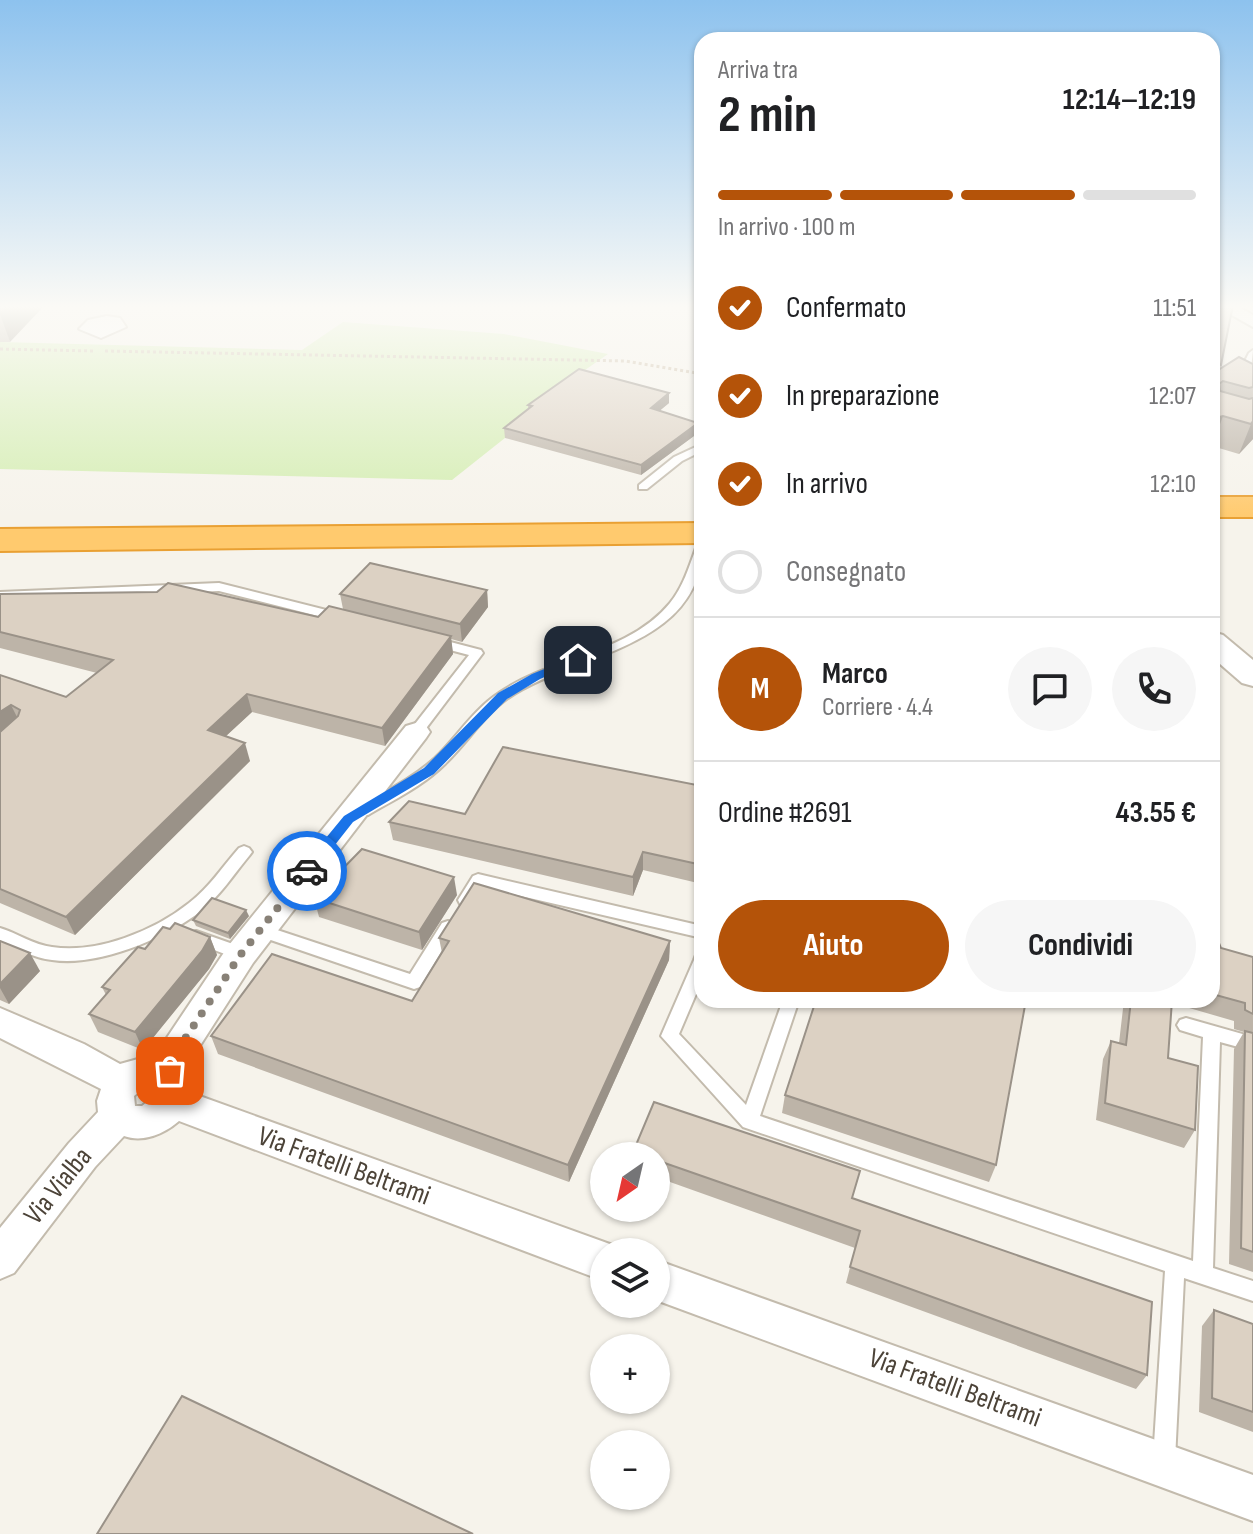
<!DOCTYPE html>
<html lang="it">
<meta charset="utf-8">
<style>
body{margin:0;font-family:"Sofia Sans Condensed",sans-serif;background:#f6f6f6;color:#202124;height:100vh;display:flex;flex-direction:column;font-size:30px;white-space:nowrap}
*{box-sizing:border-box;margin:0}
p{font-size:26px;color:#757577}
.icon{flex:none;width:44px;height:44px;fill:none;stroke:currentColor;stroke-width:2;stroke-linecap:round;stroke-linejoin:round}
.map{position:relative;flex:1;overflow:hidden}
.drawer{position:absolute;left:694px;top:32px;width:526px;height:976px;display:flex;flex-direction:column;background:#fff;border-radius:24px;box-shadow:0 2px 6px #0004}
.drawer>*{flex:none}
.needle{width:52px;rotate:214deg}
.fabs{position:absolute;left:590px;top:1142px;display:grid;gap:16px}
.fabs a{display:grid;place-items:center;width:80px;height:80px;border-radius:50%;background:#fff;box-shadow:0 2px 6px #0004;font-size:40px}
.pin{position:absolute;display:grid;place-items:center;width:68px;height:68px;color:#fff;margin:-34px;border-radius:16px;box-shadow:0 4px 12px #0006}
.courier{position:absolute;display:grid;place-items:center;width:80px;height:80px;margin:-40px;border:6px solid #1a73e8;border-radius:50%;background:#fff;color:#222;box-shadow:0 2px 10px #0007}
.headline em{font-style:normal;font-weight:700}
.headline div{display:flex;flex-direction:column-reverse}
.headline{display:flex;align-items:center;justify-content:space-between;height:136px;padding:0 24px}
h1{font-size:52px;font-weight:700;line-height:60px}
.bar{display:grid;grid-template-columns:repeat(4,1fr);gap:12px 8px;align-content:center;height:96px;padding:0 24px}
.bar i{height:10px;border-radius:6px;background:#e0e0e0}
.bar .selected{background:#b45309}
.bar p{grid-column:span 4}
.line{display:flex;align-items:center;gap:20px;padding:0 24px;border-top:2px solid #e0e0e0}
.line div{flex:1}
.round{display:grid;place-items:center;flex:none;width:84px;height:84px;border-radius:42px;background:#f6f6f6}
ol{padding:0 24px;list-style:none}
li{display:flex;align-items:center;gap:24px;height:88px}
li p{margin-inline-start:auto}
li .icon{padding:8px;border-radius:50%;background:#b45309;color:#fff;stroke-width:4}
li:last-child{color:#757577}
li i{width:44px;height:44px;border:4px solid #e0e0e0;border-radius:50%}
.primary-button{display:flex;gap:16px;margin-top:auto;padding:16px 24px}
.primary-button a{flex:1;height:92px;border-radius:48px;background:#b45309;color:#fff;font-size:32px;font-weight:700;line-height:92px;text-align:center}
.primary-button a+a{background:#f6f6f6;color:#202124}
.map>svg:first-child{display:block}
</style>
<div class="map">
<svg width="1253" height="1534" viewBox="0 0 1253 1534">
<rect width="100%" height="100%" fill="#f6f3eb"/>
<path fill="#d4edb2" d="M 343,322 L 504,334 L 608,354 L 522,414 L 530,418 L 452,480 L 0,469 L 0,342 L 302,350 Z"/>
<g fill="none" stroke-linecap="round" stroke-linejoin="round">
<g stroke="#c3bbad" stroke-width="4">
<g id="service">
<path d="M 1253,350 L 1251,369 L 1253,379 L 1241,369 L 1249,353 Z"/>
<path d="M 702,444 L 702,451 L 682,461 L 647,489 L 639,489 L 639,485 L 674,457 Z"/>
<path d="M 702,501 L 702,513 L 696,512 L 697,504 Z"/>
<path d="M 702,545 C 702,649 574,653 508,698 C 483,716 467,743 445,764 C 423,786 395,799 368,815 L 358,815 L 356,811 L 358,807 C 384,792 412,779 435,758 C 457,737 473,710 499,693 C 552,656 627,655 670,603 C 683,587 689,567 696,548 Z"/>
<path d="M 219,583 L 342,614 L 344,617 L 338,621 L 219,591 L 0,600 L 0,592 Z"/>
<path d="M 435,638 L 481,650 L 483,653 L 421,735 L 416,736 L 409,732 L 411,729 L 469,655 L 431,645 L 429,642 L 431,639 Z"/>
<path d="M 244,846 L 249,848 L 252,852 L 249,856 C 234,874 220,896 201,911 C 165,939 97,967 52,960 C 34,958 16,948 0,941 L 0,928 C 17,933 34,945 52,947 C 97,954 154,931 189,903 C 209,888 223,866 239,848 Z"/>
<path d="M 478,874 L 702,926 L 702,938 L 482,887 L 472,904 L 460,904 L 458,900 L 473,876 Z"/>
<path d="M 448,921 L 454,923 L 456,927 L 420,987 L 414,989 L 253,934 L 251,930 L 253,926 L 259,924 L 410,974 L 442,923 Z"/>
<path d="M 196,931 L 247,949 L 249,954 L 247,959 L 241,960 L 190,941 L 188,937 L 190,933 Z"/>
<path d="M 702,953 L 702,980 L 679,1034 L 746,1105 L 783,1000 L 799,1000 L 760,1116 L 1193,1261 L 1203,1037 L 1180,1030 L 1177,1025 L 1180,1020 L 1186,1018 L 1253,1037 L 1253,1051 L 1220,1042 L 1213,1268 L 1253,1281 L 1253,1301 L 1184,1278 L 1175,1460 L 1172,1468 L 1164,1471 L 1156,1468 L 1153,1460 L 1165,1271 L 743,1127 L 661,1036 L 694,960 L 696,955 Z"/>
</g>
</g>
<g stroke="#c3bbad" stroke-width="4">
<g id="minor">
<path d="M 1214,305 L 1235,305 L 1253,315 L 1253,327 Z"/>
<path d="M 107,316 L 120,318 L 126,327 L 101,338 L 79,329 L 88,320 Z"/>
<path d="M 416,723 L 426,726 L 430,732 L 426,738 L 253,963 L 187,1066 L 197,1084 L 194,1094 L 618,1247 L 620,1252 L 604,1252 L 604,1281 L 179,1121 C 164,1134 143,1143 124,1136 L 95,1167 L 14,1273 L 0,1279 L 0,1228 L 69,1143 L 98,1112 L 97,1101 L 101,1089 L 0,1038 L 0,1008 L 84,1044 L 120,1064 L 156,1054 L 229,945 L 406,726 ZM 150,1083 L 159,1085 L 158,1093 L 142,1106 L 135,1106 L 134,1096 Z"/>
<path d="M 656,1260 L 1253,1475 L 1253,1521 L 656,1300 Z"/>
</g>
</g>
<g stroke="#c3bbad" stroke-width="4">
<path id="tertiary" d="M 1212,632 L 1223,635 L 1253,660 L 1253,686 L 1242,683 L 1212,657 Z"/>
</g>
<g stroke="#e9a033" stroke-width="4">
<g id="motorway">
<rect x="1212" y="497" width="41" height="20"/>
<path d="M 702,523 L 702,543 L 0,551 L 0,529 Z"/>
</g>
</g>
<g stroke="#c6b69d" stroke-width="3" stroke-dasharray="3 3" stroke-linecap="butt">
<path d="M 0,349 L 95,351"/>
<path d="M 105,351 L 626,361 L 702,374"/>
</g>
<use href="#service" fill="#fff" fill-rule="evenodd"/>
<use href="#minor" fill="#fff" fill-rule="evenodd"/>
<use href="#tertiary" fill="#fff" fill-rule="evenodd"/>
<use href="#motorway" fill="#ffca6e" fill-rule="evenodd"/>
</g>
<g fill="#bdb4a8">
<path d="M 0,305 L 10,342 L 0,342 Z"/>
<path d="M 1212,305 L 1221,365 L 1220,369 L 1253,364 L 1253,439 L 1239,454 L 1212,446 Z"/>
<path d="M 669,403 L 659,411 L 698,433 L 641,475 L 505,438 L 504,428 L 528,409 L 528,405 Z"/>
<path d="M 487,590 L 488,607 L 462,642 L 451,639 L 453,654 L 385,746 L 252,712 L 226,736 L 250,761 L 75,935 L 0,903 L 0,675 L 66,697 L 97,673 L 0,648 L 0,594 L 318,617 L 343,609 L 340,594 Z"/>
<path d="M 702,786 L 702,884 L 643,870 L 633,896 L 393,840 L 389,822 Z"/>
<path d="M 457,895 L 422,950 L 319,917 L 314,898 Z"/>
<path d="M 249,916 L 230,939 L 196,926 L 193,920 Z"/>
<path d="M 170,929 L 210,937 L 217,955 L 209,969 L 143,1050 L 98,1032 L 89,1014 L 106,995 L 102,987 L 145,949 Z"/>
<path d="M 439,938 L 670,941 L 669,960 L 569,1182 L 218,1054 L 211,1036 L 412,1001 L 442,953 Z"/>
<path d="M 0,941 L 40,971 L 9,1004 L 0,1000 Z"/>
<path d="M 1212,941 L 1221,948 L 1253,957 L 1253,1272 L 1229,1264 L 1234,1049 L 1244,1032 L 1234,1029 L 1234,1021 L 1172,1003 L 1168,1058 L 1195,1130 L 1184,1148 L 1096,1120 L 1103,1059 L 1111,1041 L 1119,1043 L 1124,1000 L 1212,1000 Z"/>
<path d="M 785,1095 L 996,1165 L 989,1182 L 782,1113 Z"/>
<path d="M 654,1102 L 860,1171 L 852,1198 L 1152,1302 L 1147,1375 L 1136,1389 L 846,1283 L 855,1248 L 656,1177 L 656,1156 L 633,1156 L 633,1152 Z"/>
<path d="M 1214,1310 L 1253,1324 L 1253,1432 L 1199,1412 L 1202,1326 Z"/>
</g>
<g fill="#9a9288">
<path d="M 9,305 L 45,305 L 10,342 L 0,314 Z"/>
<path d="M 669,393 L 669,403 L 651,418 L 651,408 Z"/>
<path d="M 1223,416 L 1212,446 L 1212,419 Z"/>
<path d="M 1253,421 L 1253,439 L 1239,454 L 1251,424 Z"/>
<path d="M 698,423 L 698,433 L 641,475 L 641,465 Z"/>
<path d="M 487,590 L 488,607 L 462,642 L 460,624 Z"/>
<path d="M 451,636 L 453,654 L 385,746 L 382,728 Z"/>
<path d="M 247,694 L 252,712 L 213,748 L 208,730 Z"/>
<path d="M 11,705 L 20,723 L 0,735 L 0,712 Z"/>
<path d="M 245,743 L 250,761 L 75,935 L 66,917 Z"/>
<path d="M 643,852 L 643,870 L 633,896 L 633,877 Z"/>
<path d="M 454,877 L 457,895 L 422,950 L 419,932 Z"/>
<path d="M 246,910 L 249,916 L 230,939 L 228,933 Z"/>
<path d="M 210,937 L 217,955 L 209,969 L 143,1050 L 135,1032 Z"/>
<path d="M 670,941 L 669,960 L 569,1182 L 568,1165 Z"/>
<path d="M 30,953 L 40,971 L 9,1004 L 0,988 L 0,984 Z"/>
</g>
<g fill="#dcd1c3" stroke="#9a9288" stroke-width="2">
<path d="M 0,305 L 9,305 L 0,314 Z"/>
<path d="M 1212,305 L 1233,305 L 1221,365 L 1212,359 Z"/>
<path d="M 1239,357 L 1253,364 L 1253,387 L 1249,388 L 1223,381 L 1219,384 L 1220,391 L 1249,399 L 1253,398 L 1253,421 L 1251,424 L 1223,416 L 1212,419 L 1212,374 Z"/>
<path d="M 579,369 L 669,393 L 651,408 L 698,423 L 641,465 L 504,428 L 532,406 L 528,405 Z"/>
<path d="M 370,563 L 487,590 L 460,624 L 340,594 Z"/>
<path d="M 168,583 L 318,617 L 329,606 L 451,636 L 382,728 L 247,694 L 208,730 L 245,743 L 66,917 L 0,889 L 0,732 L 18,716 L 20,710 L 11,705 L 0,712 L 0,675 L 66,697 L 113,660 L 0,632 L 0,594 L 157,592 Z"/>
<path d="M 503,747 L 702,786 L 702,865 L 643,852 L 633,877 L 389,822 L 409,801 L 465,814 Z"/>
<path d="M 362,849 L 454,877 L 419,932 L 314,898 Z"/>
<path d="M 474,883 L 670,941 L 568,1165 L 211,1036 L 272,954 L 412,1001 L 449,941 L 439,938 Z"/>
<path d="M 212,898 L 246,910 L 228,933 L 193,920 Z"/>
<path d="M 175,923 L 210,937 L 202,951 L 135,1032 L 89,1014 L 110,990 L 102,987 L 138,947 L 145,949 L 163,927 L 170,929 Z"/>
<path d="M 0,941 L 30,953 L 0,984 Z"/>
<path d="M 1212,941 L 1219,943 L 1221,948 L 1253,957 L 1253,1014 L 1245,1010 L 1245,1003 L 1212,994 Z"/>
<path d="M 816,1000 L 1026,1000 L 996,1165 L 785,1095 Z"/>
<path d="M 1131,1000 L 1172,1000 L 1168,1058 L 1198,1066 L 1195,1130 L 1105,1103 L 1111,1041 L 1126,1045 Z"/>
<path d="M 1245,1031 L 1253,1033 L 1253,1252 L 1241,1248 Z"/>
<path d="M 654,1102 L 860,1171 L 852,1198 L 1152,1302 L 1147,1375 L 850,1267 L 860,1231 L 656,1160 L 656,1156 L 646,1156 L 633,1152 Z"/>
<path d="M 1214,1310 L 1253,1324 L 1253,1412 L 1212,1398 Z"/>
<path d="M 182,1396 L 473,1534 L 97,1534 Z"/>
</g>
<linearGradient id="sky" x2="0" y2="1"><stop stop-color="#8dc2ee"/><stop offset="0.59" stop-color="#fbfaf6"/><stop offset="1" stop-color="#fbfaf6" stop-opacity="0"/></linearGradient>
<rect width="1253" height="520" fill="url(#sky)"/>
<path fill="#1a73e8" d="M 574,657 L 584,660 L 540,679 L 507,699 L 434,774 L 353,822 L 312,874 L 302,874 L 302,867 L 344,816 L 424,768 L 498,693 L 532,674 Z"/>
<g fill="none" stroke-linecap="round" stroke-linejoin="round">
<path stroke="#888177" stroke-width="8" stroke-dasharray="0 14.4" d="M 170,1071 L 165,1069 L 241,954 L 307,871"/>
</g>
<g text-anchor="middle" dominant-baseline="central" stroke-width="6" stroke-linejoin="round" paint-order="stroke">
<g font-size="28" fill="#4c4338" stroke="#fff">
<text transform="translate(344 1166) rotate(20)">Via Fratelli Beltrami</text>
<text transform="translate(58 1186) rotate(-51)">Via Vialba</text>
<text transform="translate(955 1388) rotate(20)">Via Fratelli Beltrami</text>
</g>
</g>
</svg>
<div class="fabs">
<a><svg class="needle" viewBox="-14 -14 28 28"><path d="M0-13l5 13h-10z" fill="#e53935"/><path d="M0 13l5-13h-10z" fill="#757577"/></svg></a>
<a><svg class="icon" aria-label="layers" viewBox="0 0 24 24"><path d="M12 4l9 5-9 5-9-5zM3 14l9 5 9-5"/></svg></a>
<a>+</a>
<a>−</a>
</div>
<div class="pin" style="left:170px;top:1071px;background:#ea580c"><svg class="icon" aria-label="bag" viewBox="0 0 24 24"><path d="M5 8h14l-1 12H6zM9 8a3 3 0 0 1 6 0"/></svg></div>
<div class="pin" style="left:578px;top:660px;background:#1f2937"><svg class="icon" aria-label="home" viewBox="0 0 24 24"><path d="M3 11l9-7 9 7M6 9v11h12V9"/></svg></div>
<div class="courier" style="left:307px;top:871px"><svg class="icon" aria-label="car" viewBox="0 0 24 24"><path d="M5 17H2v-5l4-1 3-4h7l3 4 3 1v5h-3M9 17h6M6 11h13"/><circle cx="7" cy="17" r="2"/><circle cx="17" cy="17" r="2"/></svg></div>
<section class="drawer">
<div class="headline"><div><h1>2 min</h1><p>Arriva tra</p></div><em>12:14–12:19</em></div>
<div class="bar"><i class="selected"></i><i class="selected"></i><i class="selected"></i><i></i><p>In arrivo · 100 m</p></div>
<ol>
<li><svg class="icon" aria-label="check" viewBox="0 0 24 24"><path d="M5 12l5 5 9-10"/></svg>Confermato<p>11:51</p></li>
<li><svg class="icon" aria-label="check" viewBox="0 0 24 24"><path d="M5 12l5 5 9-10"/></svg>In preparazione<p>12:07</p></li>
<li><svg class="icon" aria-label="check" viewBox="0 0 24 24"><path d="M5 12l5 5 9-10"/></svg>In arrivo<p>12:10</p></li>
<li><i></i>Consegnato</li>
</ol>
<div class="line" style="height:144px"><b class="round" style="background:#b45309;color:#fff">M</b><div><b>Marco</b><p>Corriere · 4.4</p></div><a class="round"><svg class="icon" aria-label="chat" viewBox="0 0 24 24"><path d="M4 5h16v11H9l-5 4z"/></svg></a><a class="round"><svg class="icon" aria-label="phone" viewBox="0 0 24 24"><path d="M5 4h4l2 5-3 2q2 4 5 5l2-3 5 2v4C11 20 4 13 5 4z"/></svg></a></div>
<div class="line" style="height:104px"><div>Ordine #2691</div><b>43.55 €</b></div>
<div class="primary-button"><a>Aiuto</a><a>Condividi</a></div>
</section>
</div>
